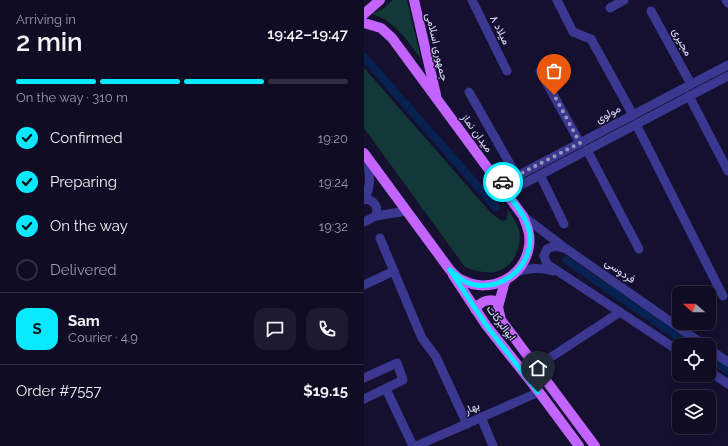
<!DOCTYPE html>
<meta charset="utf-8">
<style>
body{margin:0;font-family:Raleway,Vazirmatn,sans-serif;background:#1e1a30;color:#f1f3f6;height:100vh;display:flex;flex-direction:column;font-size:15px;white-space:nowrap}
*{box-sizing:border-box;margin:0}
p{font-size:13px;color:#9c9ba6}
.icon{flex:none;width:22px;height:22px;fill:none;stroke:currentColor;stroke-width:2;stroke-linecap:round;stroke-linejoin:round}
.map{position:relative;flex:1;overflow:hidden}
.side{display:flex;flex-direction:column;background:#100c23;width:364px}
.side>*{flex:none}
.needle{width:26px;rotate:290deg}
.tools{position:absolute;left:308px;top:286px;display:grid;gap:8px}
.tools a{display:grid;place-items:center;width:44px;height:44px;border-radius:8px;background:#100c23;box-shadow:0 2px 10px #0003,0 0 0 1px #302c41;font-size:20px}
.pin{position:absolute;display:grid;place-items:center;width:34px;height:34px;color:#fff;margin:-41px -17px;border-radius:50% 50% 50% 0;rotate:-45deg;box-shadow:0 0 4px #0007}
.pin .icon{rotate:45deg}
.courier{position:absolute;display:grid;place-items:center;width:40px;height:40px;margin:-20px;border:3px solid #09e8ff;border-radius:50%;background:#fff;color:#222;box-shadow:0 1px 5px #0007}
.headline em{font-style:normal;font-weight:600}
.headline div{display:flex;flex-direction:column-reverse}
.headline{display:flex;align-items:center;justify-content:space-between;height:68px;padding:0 16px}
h1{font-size:26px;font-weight:600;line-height:30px}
.bar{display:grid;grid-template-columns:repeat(4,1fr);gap:6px 4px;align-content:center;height:48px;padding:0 16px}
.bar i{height:5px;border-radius:3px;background:#302c41}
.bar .on{background:#09e8ff}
.bar p{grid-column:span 4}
.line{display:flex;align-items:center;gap:10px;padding:0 16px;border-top:1px solid #302c41}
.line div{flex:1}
.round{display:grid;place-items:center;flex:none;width:42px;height:42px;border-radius:12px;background:#1e1a30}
ol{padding:0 16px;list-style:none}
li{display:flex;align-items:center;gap:12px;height:44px}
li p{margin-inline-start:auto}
li .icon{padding:4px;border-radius:50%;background:#09e8ff;color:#111;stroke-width:4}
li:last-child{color:#9c9ba6}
li i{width:22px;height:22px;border:2px solid #302c41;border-radius:50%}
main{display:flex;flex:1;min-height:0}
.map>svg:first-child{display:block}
</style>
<main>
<section class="side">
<div class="headline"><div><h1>2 min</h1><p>Arriving in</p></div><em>19:42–19:47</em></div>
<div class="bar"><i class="on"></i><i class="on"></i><i class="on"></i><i></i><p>On the way · 310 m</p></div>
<ol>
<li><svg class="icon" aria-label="check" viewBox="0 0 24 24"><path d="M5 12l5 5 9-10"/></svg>Confirmed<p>19:20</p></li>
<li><svg class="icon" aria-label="check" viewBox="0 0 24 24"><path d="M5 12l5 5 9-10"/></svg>Preparing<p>19:24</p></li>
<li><svg class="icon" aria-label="check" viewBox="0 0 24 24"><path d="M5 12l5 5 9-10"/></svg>On the way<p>19:32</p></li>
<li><i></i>Delivered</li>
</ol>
<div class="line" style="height:72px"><b class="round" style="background:#09e8ff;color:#111">S</b><div><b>Sam</b><p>Courier · 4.9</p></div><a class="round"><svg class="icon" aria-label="chat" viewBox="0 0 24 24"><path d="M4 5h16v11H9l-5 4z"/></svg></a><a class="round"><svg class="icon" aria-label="phone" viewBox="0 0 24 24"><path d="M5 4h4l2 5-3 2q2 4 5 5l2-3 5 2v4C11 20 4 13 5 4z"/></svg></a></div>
<div class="line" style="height:52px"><div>Order #7557</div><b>$19.15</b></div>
</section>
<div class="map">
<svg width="364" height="446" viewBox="0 0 364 446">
<rect width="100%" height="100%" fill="#15102f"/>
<g fill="#123937">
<path d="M 29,0 L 43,0 L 57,59 C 43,40 31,21 8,14 L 20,8 Z"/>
<path d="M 0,68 L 127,213 L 138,221 L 142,220 L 144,213 L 143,209 C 148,215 153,223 155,231 C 157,239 155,247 152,254 C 141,277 121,275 101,267 L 0,128 Z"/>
</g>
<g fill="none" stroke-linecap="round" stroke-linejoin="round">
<g stroke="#072251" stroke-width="8">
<path d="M 0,57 L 132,207"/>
<path d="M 202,260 L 326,345"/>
<path d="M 345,358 L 364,371"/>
</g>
<g stroke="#3a3891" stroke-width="9">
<path d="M 108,0 L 143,71"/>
<path d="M 193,0 L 209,32 L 227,39 L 269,115"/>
<path d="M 362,0 L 364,3"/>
<path d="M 246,8 L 260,0"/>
<path d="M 287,11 L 327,84"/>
<path d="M 176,71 L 216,143"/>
<path d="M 105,92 L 155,180"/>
<path d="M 325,96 L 364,171"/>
<path d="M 272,124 L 359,296"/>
<path d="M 223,150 L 275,249"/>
<path d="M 176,175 L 200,224"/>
<path d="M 135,183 L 153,176 L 364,65"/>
<path d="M 141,191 L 157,185 L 364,76"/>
<path d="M 1,199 C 10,200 15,207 12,216"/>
<path d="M 0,200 C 8,186 6,172 2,157"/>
<path d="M 159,216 L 201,248 L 340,345"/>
<path d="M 0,222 L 12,216 L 42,211"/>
<path d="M 16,238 L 54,329 L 58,338 L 72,357 L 103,424"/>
<path d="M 200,248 L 191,246 L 183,249 L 180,256 L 183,264 L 315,351"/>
<path d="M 153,272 C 166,268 176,267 189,271"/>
<path d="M 0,285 L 30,271"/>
<path d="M 345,349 L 364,362"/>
<path d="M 172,367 L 256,312"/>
<path d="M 345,371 L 364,384"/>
<path d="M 0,378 L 33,363 L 39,380 L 0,399"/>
<path d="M 22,389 L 49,446"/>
<path d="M 117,417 L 129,446"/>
<path d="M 52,446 L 175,392"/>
</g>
<g stroke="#c464ff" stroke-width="10">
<path d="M 50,0 L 72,95"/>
<path d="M 0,14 L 16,0"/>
<path d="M 0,23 L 17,28 L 28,38 L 159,216 C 163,226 167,235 165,246 C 161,277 126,295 98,280 C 93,278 90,274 86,270 L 0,153"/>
<path d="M 89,275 L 122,325 L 175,392 L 215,446"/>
<path d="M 141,281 L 134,307 L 137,320 L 231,446"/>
<path d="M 111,309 C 118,300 125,298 135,302"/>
</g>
</g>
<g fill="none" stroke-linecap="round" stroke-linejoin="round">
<path stroke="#9a95b6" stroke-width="4" stroke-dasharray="0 7.2" d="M 139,182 L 152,176 L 216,143 L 190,95"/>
<path stroke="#09e8ff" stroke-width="5" d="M 139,182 L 135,183 C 145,197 161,213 165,230 C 172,261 143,290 112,285 C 102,284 94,277 86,270 L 122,325 L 174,392"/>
</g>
<g text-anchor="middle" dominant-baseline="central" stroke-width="3" stroke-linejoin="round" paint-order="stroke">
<g font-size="11" fill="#e1ddff" stroke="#15102f">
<text transform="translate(136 30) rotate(63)">میلاد ۸</text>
<text transform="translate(318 42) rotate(62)">مجیری</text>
<text transform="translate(73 47) rotate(77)">جمهوری اسلامی</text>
<text transform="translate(244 114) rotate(-28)">مولوی</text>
<text transform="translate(113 133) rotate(54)">میدان نماز</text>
<text transform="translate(256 271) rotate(35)">فردوسی</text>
<text transform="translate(137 323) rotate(53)">ابوالبرکات</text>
<text transform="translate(108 408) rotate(-24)">بهار</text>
</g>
</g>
</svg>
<div class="tools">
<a><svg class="needle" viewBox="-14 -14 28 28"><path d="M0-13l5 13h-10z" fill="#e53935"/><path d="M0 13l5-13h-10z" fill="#9c9ba6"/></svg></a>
<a><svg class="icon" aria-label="locate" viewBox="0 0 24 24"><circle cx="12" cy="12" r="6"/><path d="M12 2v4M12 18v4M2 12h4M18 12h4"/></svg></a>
<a><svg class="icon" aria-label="layers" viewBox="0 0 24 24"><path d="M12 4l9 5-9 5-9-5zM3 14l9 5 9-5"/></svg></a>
</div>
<div class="pin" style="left:190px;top:95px;background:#ea580c"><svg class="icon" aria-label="bag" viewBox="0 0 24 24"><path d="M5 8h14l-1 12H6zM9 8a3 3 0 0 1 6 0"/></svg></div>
<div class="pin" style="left:174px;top:392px;background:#1f2937"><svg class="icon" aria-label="home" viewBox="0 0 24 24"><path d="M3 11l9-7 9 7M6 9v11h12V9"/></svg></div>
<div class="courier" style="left:139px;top:182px"><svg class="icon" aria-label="car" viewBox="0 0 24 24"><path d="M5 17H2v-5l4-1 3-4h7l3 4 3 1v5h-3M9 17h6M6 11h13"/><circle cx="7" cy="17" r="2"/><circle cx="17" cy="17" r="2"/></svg></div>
</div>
</main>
